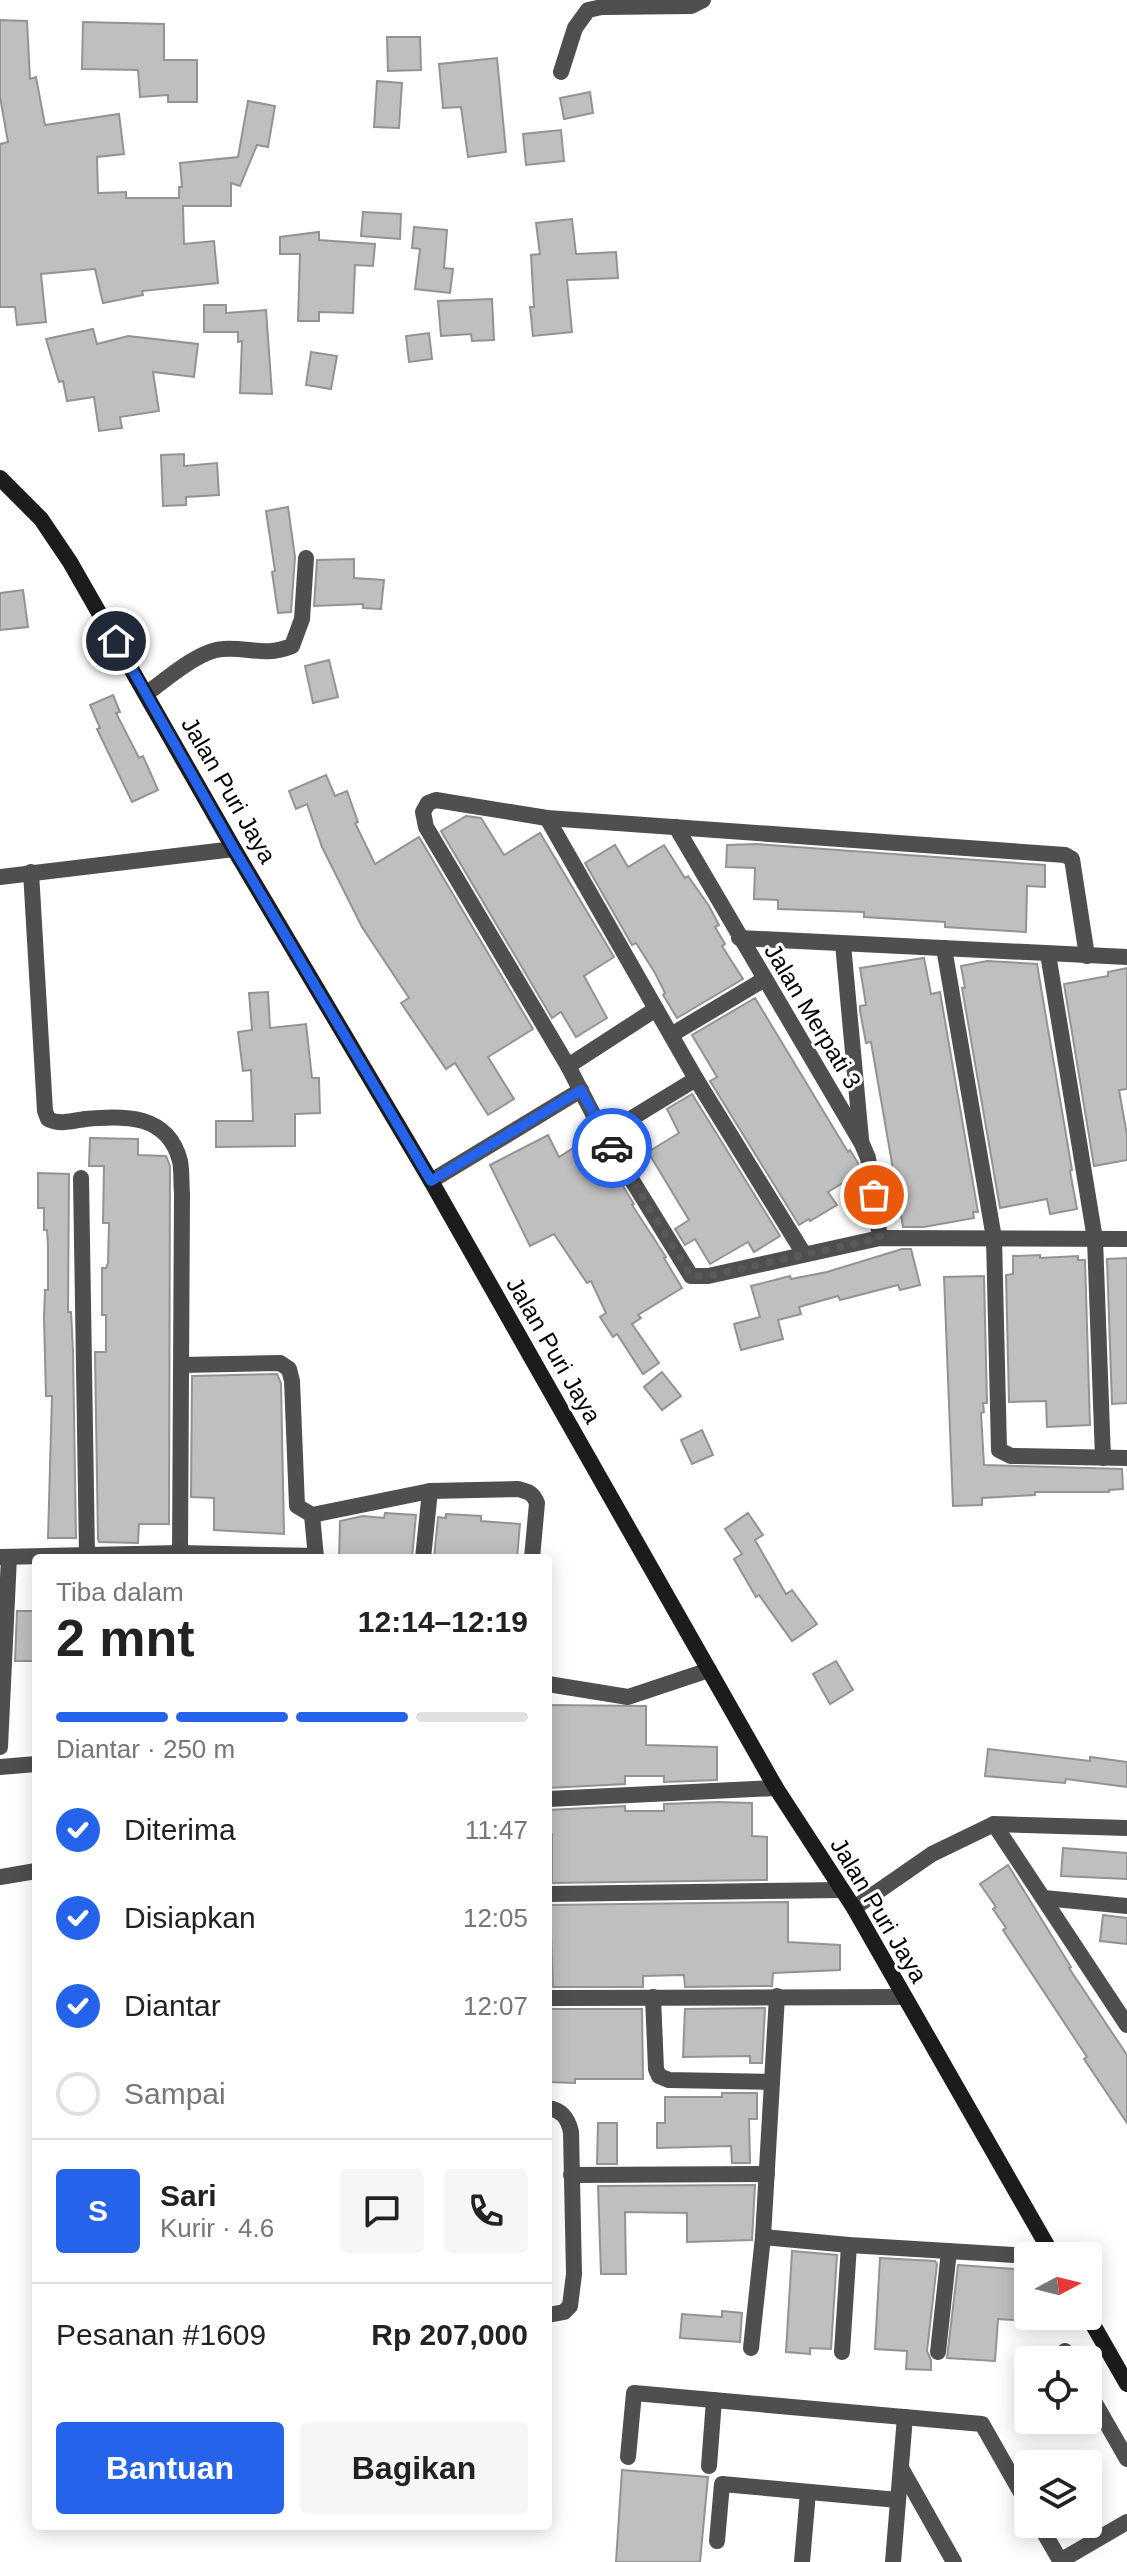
<!DOCTYPE html>
<html lang="id">
<meta charset="utf-8">
<style>
body{margin:0;font-family:Arial,sans-serif;background:#f6f6f6;color:#222;height:100vh;display:flex;flex-direction:column;font-size:30px;white-space:nowrap}
*{box-sizing:border-box;margin:0}
p{font-size:26px;color:#767676}
.icon{flex:none;width:44px;height:44px;fill:none;stroke:currentColor;stroke-width:2;stroke-linecap:round;stroke-linejoin:round}
.map{position:relative;flex:1;overflow:hidden}
.sheet{position:absolute;left:32px;top:1554px;width:520px;height:976px;display:flex;flex-direction:column;background:#fff;border-radius:8px;box-shadow:0 4px 20px #0003}
.sheet>*{flex:none}
.needle{width:52px;rotate:83deg}
.buttons{position:absolute;left:1014px;top:2242px;display:grid;gap:16px}
.buttons a{display:grid;place-items:center;width:88px;height:88px;border-radius:8px;background:#fff;box-shadow:0 4px 20px #0003;font-size:40px}
.pin{position:absolute;display:grid;place-items:center;width:68px;height:68px;color:#fff;margin:-34px;border:4px solid #fff;border-radius:50%;box-shadow:0 2px 8px #0007}
.courier{position:absolute;display:grid;place-items:center;width:80px;height:80px;margin:-40px;border:6px solid #2563eb;border-radius:50%;background:#fff;color:#222;box-shadow:0 2px 10px #0007}
.summary em{font-style:normal;font-weight:600}
.summary div{display:flex;flex-direction:column-reverse}
.summary{display:flex;align-items:center;justify-content:space-between;height:136px;padding:0 24px}
h1{font-size:52px;font-weight:600;line-height:60px}
.bar{display:grid;grid-template-columns:repeat(4,1fr);gap:12px 8px;align-content:center;height:96px;padding:0 24px}
.bar i{height:10px;border-radius:6px;background:#e0e0e0}
.bar .current{background:#2563eb}
.bar p{grid-column:span 4}
.line{display:flex;align-items:center;gap:20px;padding:0 24px;border-top:2px solid #e0e0e0}
.line div{flex:1}
.round{display:grid;place-items:center;flex:none;width:84px;height:84px;border-radius:8px;background:#f6f6f6}
ol{padding:0 24px;list-style:none}
li{display:flex;align-items:center;gap:24px;height:88px}
li p{margin-inline-start:auto}
li .icon{padding:8px;border-radius:50%;background:#2563eb;color:#fff;stroke-width:4}
li:last-child{color:#767676}
li i{width:44px;height:44px;border:4px solid #e0e0e0;border-radius:50%}
.action{display:flex;gap:16px;margin-top:auto;padding:16px 24px}
.action a{flex:1;height:92px;border-radius:8px;background:#2563eb;color:#fff;font-size:32px;font-weight:600;line-height:92px;text-align:center}
.action a+a{background:#f6f6f6;color:#222}
.map>svg:first-child{display:block}
</style>
<div class="map">
<svg width="1127" height="2562" viewBox="0 0 1127 2562">
<rect width="100%" height="100%" fill="#fff"/>
<g fill="#bfbfbf" stroke="#939393" stroke-width="2">
<path d="M 0,20 L 27,21 L 30,79 L 36,77 L 45,125 L 119,114 L 124,154 L 97,157 L 98,193 L 126,192 L 126,198 L 179,198 L 179,187 L 182,187 L 180,163 L 238,157 L 248,101 L 275,106 L 268,147 L 257,145 L 240,186 L 231,183 L 231,206 L 183,206 L 184,244 L 214,241 L 218,283 L 142,291 L 143,295 L 103,303 L 95,269 L 41,274 L 46,322 L 17,325 L 15,307 L 0,307 L 0,144 L 8,142 L 0,97 Z"/>
<path d="M 83,22 L 164,24 L 164,60 L 197,60 L 197,102 L 168,102 L 168,95 L 140,97 L 138,70 L 82,69 Z"/>
<path d="M 387,37 L 420,37 L 421,70 L 388,71 Z"/>
<path d="M 497,58 L 506,152 L 468,157 L 461,107 L 443,108 L 439,64 Z"/>
<path d="M 377,81 L 402,83 L 399,128 L 374,127 Z"/>
<path d="M 590,92 L 593,113 L 564,119 L 560,98 Z"/>
<path d="M 561,130 L 564,161 L 526,165 L 523,134 Z"/>
<path d="M 363,212 L 401,214 L 400,239 L 361,236 Z"/>
<path d="M 572,219 L 576,254 L 616,252 L 618,278 L 567,280 L 572,332 L 533,336 L 530,307 L 534,307 L 531,255 L 540,254 L 536,223 Z"/>
<path d="M 414,227 L 447,230 L 444,268 L 453,269 L 450,293 L 415,289 L 420,249 L 412,248 Z"/>
<path d="M 319,232 L 319,240 L 375,244 L 373,266 L 355,265 L 353,313 L 319,312 L 319,321 L 298,321 L 300,254 L 280,254 L 280,237 Z"/>
<path d="M 492,299 L 494,340 L 472,341 L 471,334 L 441,336 L 438,301 Z"/>
<path d="M 204,305 L 226,305 L 226,313 L 266,310 L 272,394 L 240,393 L 242,341 L 238,342 L 238,332 L 204,332 Z"/>
<path d="M 93,329 L 97,344 L 128,336 L 198,344 L 194,377 L 153,372 L 159,411 L 120,417 L 122,428 L 99,431 L 94,397 L 67,401 L 63,381 L 59,382 L 46,339 Z"/>
<path d="M 429,333 L 432,359 L 409,362 L 406,336 Z"/>
<path d="M 311,352 L 337,356 L 331,389 L 306,385 Z"/>
<path d="M 184,454 L 184,466 L 217,463 L 219,495 L 186,497 L 186,505 L 163,506 L 161,455 Z"/>
<path d="M 288,507 L 295,557 L 291,612 L 278,613 L 272,572 L 275,571 L 266,511 Z"/>
<path d="M 354,559 L 354,578 L 384,580 L 381,609 L 363,608 L 363,604 L 314,606 L 317,560 Z"/>
<path d="M 23,590 L 28,627 L 0,630 L 0,593 Z"/>
<path d="M 329,660 L 338,697 L 313,703 L 305,666 Z"/>
<path d="M 113,695 L 120,712 L 116,713 L 139,758 L 143,756 L 158,790 L 132,802 L 97,729 L 100,728 L 90,705 Z"/>
<path d="M 326,775 L 335,796 L 347,791 L 358,822 L 355,823 L 375,864 L 419,837 L 533,1029 L 488,1057 L 514,1099 L 488,1115 L 455,1063 L 446,1069 L 401,1003 L 409,998 L 362,927 L 322,847 L 307,804 L 296,809 L 289,791 Z"/>
<path d="M 466,816 L 481,818 L 504,855 L 540,833 L 614,957 L 584,976 L 607,1018 L 576,1037 L 561,1012 L 552,1018 L 441,831 Z"/>
<path d="M 756,844 L 1045,865 L 1045,887 L 1027,886 L 1026,932 L 945,927 L 945,922 L 864,917 L 864,912 L 778,909 L 778,900 L 754,899 L 755,868 L 726,867 L 727,845 Z"/>
<path d="M 615,845 L 628,867 L 664,845 L 685,878 L 688,876 L 709,906 L 719,925 L 715,927 L 725,944 L 722,946 L 743,979 L 677,1018 L 663,995 L 665,993 L 655,973 L 636,943 L 632,945 L 585,863 Z"/>
<path d="M 924,958 L 931,994 L 940,992 L 978,1212 L 973,1212 L 974,1218 L 924,1227 L 903,1227 L 871,1042 L 866,1043 L 860,1011 L 860,1006 L 866,1005 L 860,968 Z"/>
<path d="M 987,961 L 1037,964 L 1072,1170 L 1070,1171 L 1077,1209 L 1050,1214 L 1047,1199 L 1000,1208 L 962,988 L 965,988 L 961,966 Z"/>
<path d="M 1127,968 L 1127,1089 L 1119,1090 L 1127,1135 L 1127,1160 L 1094,1166 L 1064,984 L 1108,976 L 1108,972 Z"/>
<path d="M 268,992 L 270,1028 L 306,1024 L 312,1078 L 319,1078 L 320,1113 L 295,1114 L 295,1146 L 216,1147 L 216,1121 L 253,1121 L 251,1070 L 243,1071 L 238,1032 L 252,1030 L 249,993 Z"/>
<path d="M 755,998 L 848,1152 L 850,1150 L 858,1163 L 859,1173 L 828,1192 L 837,1205 L 810,1221 L 809,1219 L 799,1225 L 710,1081 L 717,1077 L 692,1035 Z"/>
<path d="M 692,1094 L 780,1236 L 754,1252 L 748,1242 L 710,1264 L 695,1239 L 685,1245 L 675,1229 L 689,1220 L 648,1152 L 679,1133 L 667,1109 Z"/>
<path d="M 548,1135 L 559,1157 L 592,1136 L 634,1204 L 632,1205 L 666,1257 L 664,1258 L 682,1288 L 638,1315 L 641,1318 L 632,1324 L 659,1363 L 643,1374 L 617,1334 L 613,1337 L 600,1317 L 606,1313 L 591,1281 L 587,1283 L 554,1234 L 530,1246 L 490,1165 Z"/>
<path d="M 90,1138 L 138,1139 L 138,1155 L 166,1156 L 170,1166 L 169,1524 L 139,1524 L 138,1543 L 99,1542 L 98,1539 L 95,1352 L 106,1352 L 106,1315 L 102,1315 L 102,1268 L 106,1268 L 108,1263 L 109,1223 L 103,1223 L 104,1166 L 89,1166 Z"/>
<path d="M 38,1173 L 69,1174 L 68,1312 L 71,1312 L 73,1351 L 76,1538 L 48,1538 L 52,1396 L 46,1396 L 44,1318 L 45,1290 L 48,1290 L 48,1246 L 47,1230 L 44,1230 L 44,1208 L 38,1208 Z"/>
<path d="M 902,1249 L 911,1249 L 920,1285 L 900,1290 L 898,1285 L 840,1300 L 838,1296 L 799,1307 L 801,1314 L 778,1320 L 783,1339 L 741,1350 L 734,1324 L 760,1317 L 751,1286 L 790,1276 L 791,1279 L 827,1272 Z"/>
<path d="M 1040,1255 L 1040,1258 L 1078,1256 L 1078,1260 L 1085,1260 L 1090,1425 L 1047,1427 L 1046,1401 L 1009,1402 L 1006,1275 L 1013,1274 L 1013,1256 Z"/>
<path d="M 1127,1258 L 1127,1403 L 1112,1404 L 1107,1259 Z"/>
<path d="M 984,1276 L 987,1403 L 983,1403 L 984,1412 L 981,1413 L 984,1465 L 1122,1469 L 1123,1489 L 1109,1490 L 1109,1492 L 1035,1492 L 1035,1495 L 982,1498 L 982,1505 L 953,1506 L 944,1277 Z"/>
<path d="M 662,1372 L 681,1396 L 662,1410 L 644,1387 Z"/>
<path d="M 277,1374 L 281,1383 L 284,1534 L 214,1530 L 214,1498 L 191,1497 L 192,1376 Z"/>
<path d="M 702,1430 L 713,1455 L 692,1464 L 681,1440 Z"/>
<path d="M 385,1513 L 416,1515 L 412,1558 L 339,1558 L 340,1521 L 363,1516 L 384,1518 Z"/>
<path d="M 748,1513 L 763,1535 L 755,1540 L 786,1594 L 792,1590 L 817,1624 L 792,1641 L 759,1595 L 756,1597 L 734,1559 L 742,1554 L 725,1529 Z"/>
<path d="M 446,1514 L 481,1516 L 481,1521 L 520,1524 L 517,1558 L 434,1558 L 438,1517 L 446,1518 Z"/>
<path d="M 17,1611 L 36,1611 L 36,1661 L 15,1661 Z"/>
<path d="M 836,1661 L 853,1690 L 830,1704 L 813,1674 Z"/>
<path d="M 548,1705 L 646,1706 L 646,1745 L 717,1747 L 717,1780 L 664,1782 L 664,1776 L 625,1776 L 625,1784 L 548,1788 Z"/>
<path d="M 988,1749 L 1090,1761 L 1090,1757 L 1127,1762 L 1127,1787 L 1066,1779 L 1065,1783 L 985,1776 Z"/>
<path d="M 718,1802 L 752,1803 L 752,1836 L 767,1837 L 767,1880 L 552,1883 L 552,1834 L 548,1834 L 548,1810 L 625,1806 L 625,1811 L 664,1811 L 664,1804 Z"/>
<path d="M 1063,1848 L 1127,1853 L 1127,1879 L 1061,1876 Z"/>
<path d="M 1008,1865 L 1071,1967 L 1069,1968 L 1127,2055 L 1127,2123 L 1084,2059 L 1087,2057 L 1003,1930 L 1006,1928 L 993,1909 L 996,1907 L 980,1884 Z"/>
<path d="M 788,1902 L 788,1942 L 840,1945 L 840,1970 L 773,1973 L 772,1986 L 685,1987 L 684,1975 L 643,1976 L 643,1987 L 553,1987 L 550,1905 Z"/>
<path d="M 1103,1915 L 1127,1918 L 1127,1944 L 1100,1941 Z"/>
<path d="M 765,2008 L 762,2063 L 750,2063 L 750,2056 L 683,2057 L 685,2009 Z"/>
<path d="M 548,2009 L 642,2009 L 643,2079 L 575,2079 L 575,2083 L 548,2082 Z"/>
<path d="M 722,2093 L 757,2093 L 757,2119 L 749,2119 L 750,2163 L 732,2163 L 731,2146 L 657,2148 L 657,2123 L 665,2123 L 665,2097 L 722,2097 Z"/>
<path d="M 598,2123 L 617,2123 L 617,2164 L 597,2164 Z"/>
<path d="M 755,2185 L 752,2240 L 687,2242 L 687,2213 L 625,2212 L 626,2274 L 601,2274 L 598,2186 Z"/>
<path d="M 792,2251 L 837,2255 L 831,2349 L 810,2348 L 810,2354 L 786,2352 Z"/>
<path d="M 880,2258 L 935,2261 L 937,2264 L 927,2351 L 931,2360 L 931,2370 L 906,2369 L 907,2351 L 875,2349 Z"/>
<path d="M 958,2265 L 1028,2270 L 1028,2321 L 998,2319 L 995,2361 L 947,2358 Z"/>
<path d="M 722,2311 L 742,2313 L 740,2342 L 680,2338 L 682,2314 L 722,2317 Z"/>
<path d="M 622,2470 L 708,2477 L 700,2562 L 616,2562 Z"/>
</g>
<g fill="none" stroke-linecap="round" stroke-linejoin="round">
<g stroke="#4f4f4f" stroke-width="16">
<path d="M 561,72 L 575,28 L 588,10 L 602,7 L 691,6 L 703,0"/>
<path d="M 147,693 C 167,679 199,650 223,649 C 249,647 264,657 292,646 L 302,619 L 306,558"/>
<path d="M 547,818 L 696,1079 L 804,1254"/>
<path d="M 676,827 L 862,1144 L 868,1158 L 880,1238"/>
<path d="M 31,872 L 45,1111 L 48,1119 C 59,1125 73,1121 85,1119 C 124,1115 168,1114 180,1161 C 182,1171 181,1183 182,1193 L 180,1553"/>
<path d="M 0,877 L 234,849"/>
<path d="M 739,938 L 1127,957"/>
<path d="M 843,944 L 861,1139"/>
<path d="M 944,948 L 994,1238 L 999,1450 L 1011,1456 L 1127,1458"/>
<path d="M 1048,954 L 1095,1239 L 1103,1458"/>
<path d="M 1087,956 L 1072,859 L 1065,855 L 547,818 L 436,800 L 428,803 L 423,812 L 426,827 L 568,1066 L 604,1135 L 691,1276 L 708,1276 L 880,1238 L 1127,1239"/>
<path d="M 671,1035 L 763,980"/>
<path d="M 568,1066 L 656,1009"/>
<path d="M 604,1135 L 696,1079"/>
<path d="M 81,1178 L 87,1555"/>
<path d="M 431,1181 L 581,1090"/>
<path d="M 181,1365 L 280,1363 L 289,1369 L 292,1381 L 297,1506 L 312,1515 L 430,1491 L 518,1489 C 529,1492 533,1493 537,1503 L 532,1558"/>
<path d="M 312,1515 L 316,1558"/>
<path d="M 0,1557 L 180,1553 L 316,1556"/>
<path d="M 423,1558 L 430,1491"/>
<path d="M 548,1684 L 628,1697 L 709,1670"/>
<path d="M 0,1747 L 9,1557"/>
<path d="M 0,1767 L 36,1764"/>
<path d="M 548,1799 L 776,1788"/>
<path d="M 994,1824 L 1127,2025"/>
<path d="M 0,1877 L 36,1871"/>
<path d="M 548,1894 L 842,1890"/>
<path d="M 1044,1898 L 1127,1906"/>
<path d="M 854,1908 L 932,1854 L 994,1824 L 1127,1828"/>
<path d="M 653,1997 L 656,2069 L 659,2076 L 669,2080 L 772,2082"/>
<path d="M 548,1998 L 904,1997"/>
<path d="M 548,2108 C 562,2110 568,2118 571,2132 L 574,2274 L 570,2306 L 564,2312 L 548,2315"/>
<path d="M 571,2175 L 767,2174"/>
<path d="M 763,2237 L 849,2245 L 1030,2256"/>
<path d="M 751,2348 L 763,2237 L 777,1996"/>
<path d="M 1065,2351 L 1070,2360"/>
<path d="M 842,2352 L 849,2245"/>
<path d="M 938,2352 L 949,2251"/>
<path d="M 1088,2391 L 1127,2459"/>
<path d="M 628,2457 L 634,2393 L 982,2424 L 1028,2505"/>
<path d="M 709,2466 L 714,2400"/>
<path d="M 901,2468 L 954,2562"/>
<path d="M 1039,2524 L 1061,2562"/>
<path d="M 717,2541 L 722,2484 L 898,2500"/>
<path d="M 1060,2561 L 1127,2522"/>
<path d="M 802,2562 L 808,2492"/>
<path d="M 893,2562 L 905,2417"/>
</g>
<g stroke="#1c1c1c" stroke-width="16">
<path d="M 0,478 L 41,519 L 70,562 L 234,849 L 431,1181 L 776,1788 L 854,1908 L 1053,2256"/>
<path d="M 1088,2316 L 1127,2384"/>
</g>
</g>
<g fill="none" stroke-linecap="round" stroke-linejoin="round">
<path stroke="#595959" stroke-width="8" stroke-dasharray="0 14.4" d="M 612,1148 L 691,1276 L 708,1276 L 880,1238 L 874,1195"/>
<path stroke="#2563eb" stroke-width="10" d="M 116,641 L 234,849 L 431,1181 L 581,1090 L 612,1148"/>
</g>
<g text-anchor="middle" dominant-baseline="central" stroke-width="6" stroke-linejoin="round" paint-order="stroke">
<g font-size="24" fill="#000" stroke="#fff">
<text transform="translate(229 790) rotate(60)">Jalan Puri Jaya</text>
<text transform="translate(813 1016) rotate(59)">Jalan Merpati 3</text>
<text transform="translate(554 1350) rotate(60)">Jalan Puri Jaya</text>
<text transform="translate(879 1910) rotate(59)">Jalan Puri Jaya</text>
</g>
</g>
</svg>
<div class="buttons">
<a><svg class="needle" viewBox="-14 -14 28 28"><path d="M0-13l5 13h-10z" fill="#e53935"/><path d="M0 13l5-13h-10z" fill="#767676"/></svg></a>
<a><svg class="icon" aria-label="locate" viewBox="0 0 24 24"><circle cx="12" cy="12" r="6"/><path d="M12 2v4M12 18v4M2 12h4M18 12h4"/></svg></a>
<a><svg class="icon" aria-label="layers" viewBox="0 0 24 24"><path d="M12 4l9 5-9 5-9-5zM3 14l9 5 9-5"/></svg></a>
</div>
<div class="pin" style="left:874px;top:1195px;background:#ea580c"><svg class="icon" aria-label="bag" viewBox="0 0 24 24"><path d="M5 8h14l-1 12H6zM9 8a3 3 0 0 1 6 0"/></svg></div>
<div class="pin" style="left:116px;top:641px;background:#1f2937"><svg class="icon" aria-label="home" viewBox="0 0 24 24"><path d="M3 11l9-7 9 7M6 9v11h12V9"/></svg></div>
<div class="courier" style="left:612px;top:1148px"><svg class="icon" aria-label="car" viewBox="0 0 24 24"><path d="M5 17H2v-5l4-1 3-4h7l3 4 3 1v5h-3M9 17h6M6 11h13"/><circle cx="7" cy="17" r="2"/><circle cx="17" cy="17" r="2"/></svg></div>
<section class="sheet">
<div class="summary"><div><h1>2 mnt</h1><p>Tiba dalam</p></div><em>12:14–12:19</em></div>
<div class="bar"><i class="current"></i><i class="current"></i><i class="current"></i><i></i><p>Diantar · 250 m</p></div>
<ol>
<li><svg class="icon" aria-label="check" viewBox="0 0 24 24"><path d="M5 12l5 5 9-10"/></svg>Diterima<p>11:47</p></li>
<li><svg class="icon" aria-label="check" viewBox="0 0 24 24"><path d="M5 12l5 5 9-10"/></svg>Disiapkan<p>12:05</p></li>
<li><svg class="icon" aria-label="check" viewBox="0 0 24 24"><path d="M5 12l5 5 9-10"/></svg>Diantar<p>12:07</p></li>
<li><i></i>Sampai</li>
</ol>
<div class="line" style="height:144px"><b class="round" style="background:#2563eb;color:#fff">S</b><div><b>Sari</b><p>Kurir · 4.6</p></div><a class="round"><svg class="icon" aria-label="chat" viewBox="0 0 24 24"><path d="M4 5h16v11H9l-5 4z"/></svg></a><a class="round"><svg class="icon" aria-label="phone" viewBox="0 0 24 24"><path d="M5 4h4l2 5-3 2q2 4 5 5l2-3 5 2v4C11 20 4 13 5 4z"/></svg></a></div>
<div class="line" style="height:104px"><div>Pesanan #1609</div><b>Rp 207,000</b></div>
<div class="action"><a>Bantuan</a><a>Bagikan</a></div>
</section>
</div>
